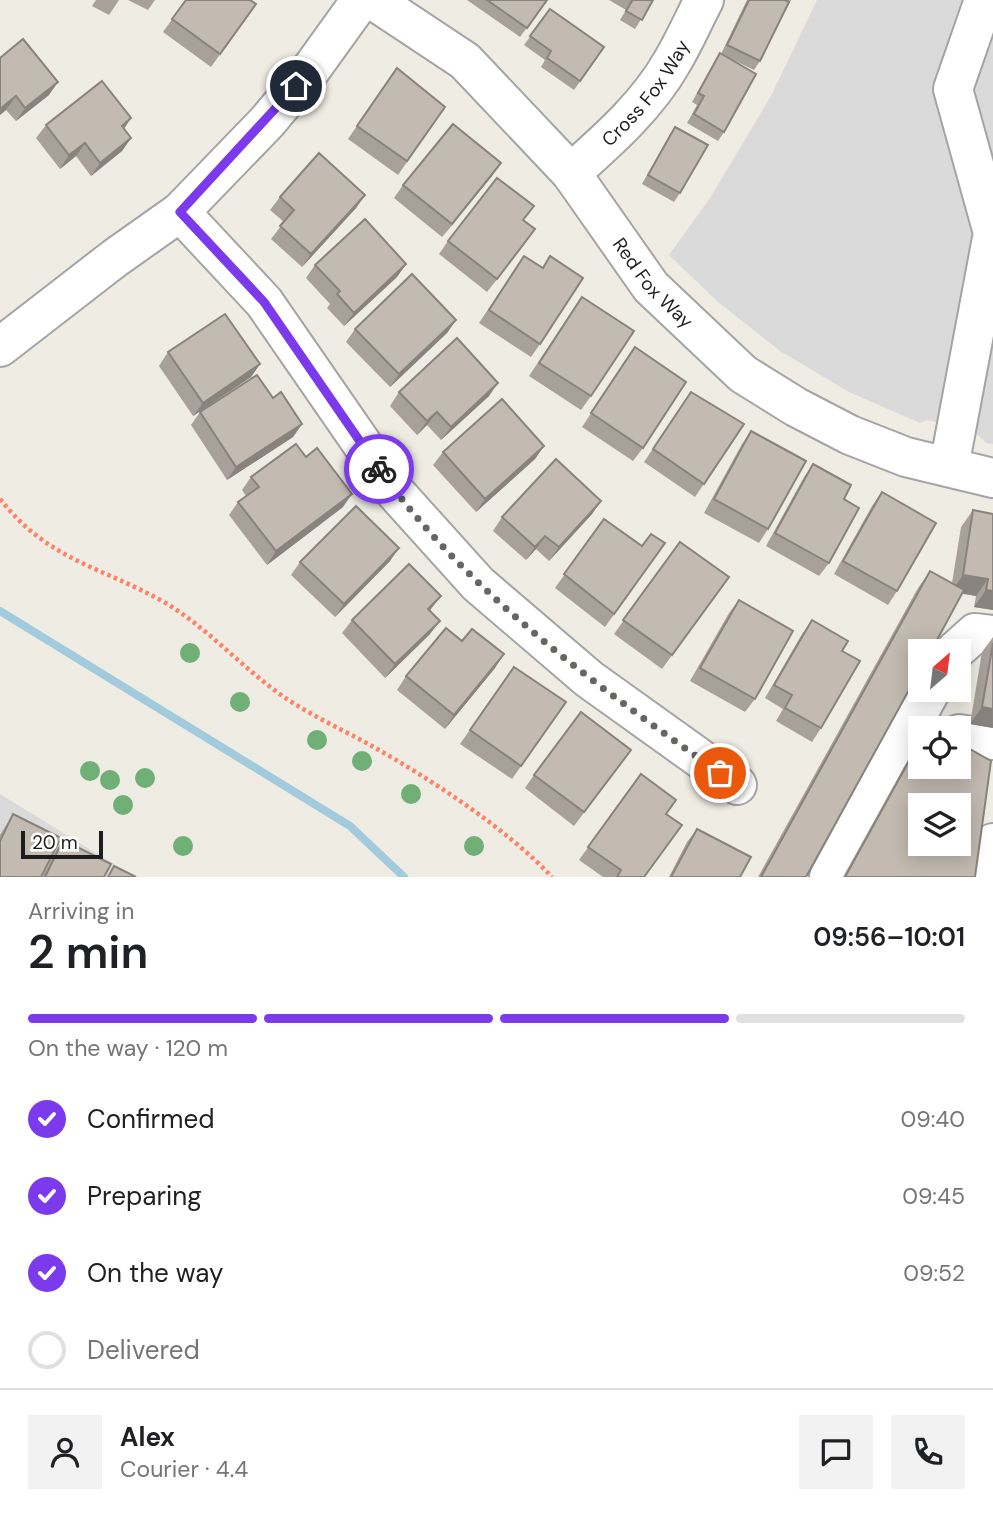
<!DOCTYPE html>
<meta charset="utf-8">
<style>
body{margin:0;font-family:"DM Sans",sans-serif;background:#f2f2f2;color:#202124;height:100vh;display:flex;flex-direction:column;font-size:26px;white-space:nowrap}
*{box-sizing:border-box;margin:0}
p{font-size:23px;color:#757577}
.icon{flex:none;width:38px;height:38px;fill:none;stroke:currentColor;stroke-width:2;stroke-linecap:round;stroke-linejoin:round}
.map{position:relative;height:877px;overflow:hidden}
.details{display:flex;flex-direction:column;background:#fff;flex:1}
.details>*{flex:none}
.needle{width:46px;rotate:28deg}
.tools{position:absolute;left:908px;top:639px;display:grid;gap:14px}
.tools a{display:grid;place-items:center;width:63px;height:63px;border-radius:0px;background:#fff;box-shadow:0 4px 18px #0003;font-size:35px}
.scale{position:absolute;left:21px;bottom:18px;width:82px;box-sizing:border-box;padding-left:7px;border:4px solid #1d1d1d;border-top:0;font-size:19px;line-height:24px;white-space:nowrap;color:#1d1d1d;-webkit-text-stroke:5px #fff;paint-order:stroke}
.pin{position:absolute;display:grid;place-items:center;width:60px;height:60px;color:#fff;margin:-30px;border:4px solid #fff;border-radius:50%;box-shadow:0 2px 7px #0007}
.courier{position:absolute;display:grid;place-items:center;width:70px;height:70px;margin:-35px;border:5px solid #7c3aed;border-radius:50%;background:#fff;color:#222;box-shadow:0 2px 9px #0007}
.head em{font-style:normal;font-weight:600}
.head div{display:flex;flex-direction:column-reverse}
.head{display:flex;align-items:center;justify-content:space-between;height:119px;padding:0 28px}
h1{font-size:46px;font-weight:600;line-height:52px}
.bar{display:grid;grid-template-columns:repeat(4,1fr);gap:10px 7px;align-content:center;height:84px;padding:0 28px}
.bar i{height:9px;border-radius:5px;background:#e0e0e0}
.bar .active{background:#7c3aed}
.bar p{grid-column:span 4}
.line{display:flex;align-items:center;gap:18px;padding:0 28px;border-top:2px solid #e0e0e0}
.line div{flex:1}
.round{display:grid;place-items:center;flex:none;width:74px;height:74px;border-radius:0px;background:#f2f2f2}
ol{padding:0 28px;list-style:none}
li{display:flex;align-items:center;gap:21px;height:77px}
li p{margin-inline-start:auto}
li .icon{padding:7px;border-radius:50%;background:#7c3aed;color:#fff;stroke-width:4}
li:last-child{color:#757577}
li i{width:38px;height:38px;border:4px solid #e0e0e0;border-radius:50%}
.map>svg:first-child{display:block}
</style>
<div class="map">
<svg width="993" height="877" viewBox="0 0 993 877">
<rect width="100%" height="100%" fill="#efece3"/>
<g fill="#dbdada">
<path d="M 817,0 L 993,0 L 993,444 L 986,443 L 976,433 L 927,420 L 920,423 L 849,392 L 780,351 L 718,302 L 669,255 L 710,198 L 771,96 Z"/>
<path d="M 0,794 L 135,877 L 0,877 Z"/>
</g>
<g fill="none" stroke-linecap="round" stroke-linejoin="round">
<path stroke="#a2cbde" stroke-width="8" d="M 0,611 L 350,826 L 404,877"/>
<g stroke="#a4a4a4" stroke-width="42">
<g id="minor">
<path id="s1" d="M 373,0 L 465,61 L 571,173 L 651,287 L 743,374 L 796,407 L 850,435 L 906,457 L 993,478"/>
<path id="s2" d="M 571,173 C 608,140 647,106 672,62 C 684,42 693,21 704,0"/>
<path d="M 180,212 L 264,302 L 396,493 L 478,584 L 589,679 L 737,785"/>
<path d="M 0,347 L 115,258 L 180,212 L 267,122 L 312,68 L 361,0"/>
<path d="M 949,467 L 993,233 L 953,89 L 984,0"/>
<path d="M 955,651 L 975,633 L 993,635"/>
<path d="M 959,734 L 993,740"/>
<path d="M 829,877 L 931,690"/>
<path d="M 988,877 L 993,843"/>
</g>
</g>
<path stroke="#fd8266" stroke-width="4.5" stroke-dasharray="3.5 3.5" stroke-linecap="butt" d="M 0,499 C 49,561 100,566 164,602 C 208,628 242,668 284,697 C 312,716 343,730 372,746 C 430,779 506,828 552,877"/>
<use href="#minor" stroke="#fff" stroke-width="38"/>
</g>
<g fill="#70af76">
<circle cx="190" cy="653" r="10"/>
<circle cx="240" cy="702" r="10"/>
<circle cx="317" cy="740" r="10"/>
<circle cx="362" cy="761" r="10"/>
<circle cx="90" cy="771" r="10"/>
<circle cx="145" cy="778" r="10"/>
<circle cx="110" cy="780" r="10"/>
<circle cx="411" cy="794" r="10"/>
<circle cx="123" cy="805" r="10"/>
<circle cx="183" cy="846" r="10"/>
<circle cx="474" cy="846" r="10"/>
</g>
<g fill="#a8a199">
<path d="M 96,0 L 119,0 L 109,15 L 92,6 Z"/>
<path d="M 128,0 L 155,0 L 148,10 Z"/>
<path d="M 186,0 L 256,4 L 211,67 L 163,32 Z"/>
<path d="M 467,0 L 547,0 L 520,37 Z"/>
<path d="M 609,0 L 653,0 L 635,29 L 620,20 L 626,10 Z"/>
<path d="M 747,0 L 791,0 L 760,61 L 754,70 L 721,54 L 724,132 L 718,141 L 687,123 L 697,105 L 692,102 L 714,63 L 721,54 Z"/>
<path d="M 550,9 L 604,47 L 574,90 L 541,67 L 545,60 L 524,45 Z"/>
<path d="M 0,58 L 49,95 L 16,121 L 6,110 L 0,115 Z"/>
<path d="M 397,68 L 445,107 L 398,175 L 348,139 Z"/>
<path d="M 131,118 L 124,129 L 131,138 L 122,151 L 91,176 L 76,156 L 60,169 L 36,138 L 46,125 Z"/>
<path d="M 675,127 L 680,193 L 674,202 L 642,184 L 669,136 Z"/>
<path d="M 492,176 L 442,237 L 394,198 L 403,185 Z"/>
<path d="M 365,195 L 356,208 L 302,267 L 271,239 L 284,222 L 270,210 L 280,197 Z"/>
<path d="M 524,220 L 526,242 L 487,292 L 439,254 L 448,241 Z"/>
<path d="M 550,256 L 540,344 L 531,357 L 479,323 L 515,269 L 543,268 Z"/>
<path d="M 406,264 L 397,277 L 344,326 L 327,308 L 330,304 L 306,278 L 315,265 Z"/>
<path d="M 573,310 L 591,396 L 581,410 L 529,376 Z"/>
<path d="M 456,320 L 447,333 L 390,387 L 346,342 L 355,329 Z"/>
<path d="M 168,352 L 260,364 L 251,377 L 193,416 L 159,366 Z"/>
<path d="M 626,361 L 643,448 L 633,461 L 582,427 Z"/>
<path d="M 399,392 L 489,396 L 441,440 L 427,425 L 417,435 L 390,406 Z"/>
<path d="M 691,392 L 744,424 L 695,497 L 644,462 Z"/>
<path d="M 200,412 L 302,424 L 293,437 L 227,480 L 191,425 Z"/>
<path d="M 751,431 L 768,529 L 759,543 L 704,513 L 742,444 Z"/>
<path d="M 544,446 L 535,459 L 476,512 L 433,465 L 443,452 Z"/>
<path d="M 813,464 L 829,563 L 819,576 L 766,546 L 804,477 Z"/>
<path d="M 251,477 L 343,507 L 267,565 L 229,515 L 238,502 L 246,496 L 242,490 Z"/>
<path d="M 882,492 L 897,591 L 888,605 L 834,574 L 872,506 Z"/>
<path d="M 601,501 L 592,514 L 549,561 L 536,549 L 526,560 L 493,531 L 502,517 Z"/>
<path d="M 973,510 L 993,514 L 993,610 L 974,607 L 976,596 L 963,593 L 806,877 L 758,877 L 918,588 L 930,571 L 952,583 L 961,527 Z"/>
<path d="M 604,519 L 642,546 L 665,543 L 605,627 L 555,588 Z"/>
<path d="M 680,542 L 729,577 L 662,669 L 614,634 Z"/>
<path d="M 390,561 L 335,617 L 291,575 L 300,562 Z"/>
<path d="M 739,600 L 755,699 L 745,712 L 690,681 L 729,613 Z"/>
<path d="M 430,611 L 430,634 L 385,678 L 342,633 L 352,620 Z"/>
<path d="M 812,620 L 842,651 L 821,728 L 812,742 L 776,721 L 783,709 L 765,698 L 802,634 Z"/>
<path d="M 993,637 L 993,728 L 970,724 L 982,652 Z"/>
<path d="M 514,667 L 566,702 L 512,779 L 460,744 Z"/>
<path d="M 495,668 L 445,729 L 397,690 L 406,676 Z"/>
<path d="M 920,738 L 920,766 L 975,877 L 843,877 Z"/>
<path d="M 631,750 L 574,826 L 525,788 L 534,775 Z"/>
<path d="M 641,774 L 666,814 L 644,877 L 603,877 L 579,860 Z"/>
<path d="M 13,814 L 0,877 L 0,835 Z"/>
<path d="M 697,829 L 740,877 L 669,877 L 687,842 Z"/>
<path d="M 63,840 L 104,877 L 42,877 L 54,854 Z"/>
</g>
<g fill="#88837d">
<path d="M 58,82 L 49,95 L 16,121 L 25,108 Z"/>
<path d="M 16,96 L 6,110 L 0,115 L 0,109 Z"/>
<path d="M 131,118 L 122,131 L 122,126 Z"/>
<path d="M 131,138 L 122,151 L 91,176 L 100,163 Z"/>
<path d="M 85,143 L 76,156 L 60,169 L 69,155 Z"/>
<path d="M 501,163 L 492,176 L 442,237 L 452,224 Z"/>
<path d="M 365,195 L 356,208 L 302,267 L 311,254 Z"/>
<path d="M 535,229 L 526,242 L 487,292 L 497,279 Z"/>
<path d="M 406,264 L 397,277 L 344,326 L 354,313 Z"/>
<path d="M 456,320 L 447,333 L 390,387 L 399,374 Z"/>
<path d="M 260,364 L 251,377 L 193,416 L 203,403 Z"/>
<path d="M 498,383 L 489,396 L 441,440 L 451,427 Z"/>
<path d="M 437,412 L 427,425 L 417,435 L 427,421 Z"/>
<path d="M 302,424 L 293,437 L 227,480 L 236,467 Z"/>
<path d="M 544,446 L 535,459 L 476,512 L 485,499 Z"/>
<path d="M 352,494 L 343,507 L 267,565 L 276,551 Z"/>
<path d="M 601,501 L 592,514 L 549,561 L 559,547 Z"/>
<path d="M 545,536 L 536,549 L 526,560 L 535,547 Z"/>
<path d="M 399,548 L 390,561 L 335,617 L 344,604 Z"/>
<path d="M 963,575 L 988,579 L 976,596 L 951,592 Z"/>
<path d="M 986,590 L 993,591 L 993,610 L 974,607 Z"/>
<path d="M 441,596 L 431,609 L 419,622 L 428,609 Z"/>
<path d="M 440,621 L 430,634 L 385,678 L 395,664 Z"/>
<path d="M 504,654 L 495,668 L 445,729 L 454,715 Z"/>
<path d="M 982,707 L 993,709 L 993,728 L 970,724 Z"/>
</g>
<g fill="#c3bbb2" stroke="#88837d" stroke-width="2" fill-rule="evenodd">
<path d="M 186,0 L 250,0 L 256,4 L 220,54 L 172,19 Z"/>
<path d="M 487,0 L 547,0 L 527,28 Z"/>
<path d="M 632,0 L 653,0 L 642,20 L 626,11 L 632,1 Z"/>
<path d="M 749,0 L 785,0 L 789,2 L 760,61 L 727,45 Z"/>
<path d="M 550,9 L 604,47 L 580,81 L 547,58 L 551,51 L 530,36 Z"/>
<path d="M 23,39 L 58,82 L 25,108 L 16,96 L 0,109 L 0,58 Z"/>
<path d="M 720,53 L 756,74 L 724,132 L 694,114 L 704,96 L 698,93 Z"/>
<path d="M 397,68 L 445,107 L 407,161 L 357,126 Z"/>
<path d="M 102,81 L 131,118 L 122,126 L 131,138 L 100,163 L 85,143 L 69,155 L 46,125 Z"/>
<path d="M 453,124 L 501,163 L 452,224 L 403,185 Z"/>
<path d="M 675,127 L 708,145 L 680,193 L 648,175 Z"/>
<path d="M 319,153 L 365,195 L 311,254 L 280,226 L 294,210 L 280,197 Z"/>
<path d="M 497,178 L 534,206 L 523,220 L 535,229 L 497,279 L 448,241 Z"/>
<path d="M 365,219 L 406,264 L 354,313 L 337,294 L 340,291 L 315,265 Z"/>
<path d="M 524,256 L 543,268 L 550,256 L 583,278 L 540,344 L 489,310 Z"/>
<path d="M 412,274 L 456,320 L 399,374 L 355,329 Z"/>
<path d="M 582,297 L 634,331 L 591,396 L 539,363 Z"/>
<path d="M 225,314 L 260,364 L 203,403 L 168,352 Z"/>
<path d="M 457,338 L 498,383 L 451,427 L 437,412 L 427,421 L 399,392 Z"/>
<path d="M 635,347 L 686,382 L 643,448 L 591,413 Z"/>
<path d="M 257,375 L 273,398 L 281,392 L 302,424 L 236,467 L 200,412 Z"/>
<path d="M 691,392 L 744,424 L 704,484 L 653,449 Z"/>
<path d="M 502,399 L 544,446 L 485,499 L 443,452 Z"/>
<path d="M 751,431 L 806,461 L 768,529 L 714,499 Z"/>
<path d="M 296,444 L 306,457 L 317,448 L 352,494 L 276,551 L 238,502 L 259,487 L 251,477 Z"/>
<path d="M 556,459 L 601,501 L 559,547 L 545,536 L 535,547 L 502,517 Z"/>
<path d="M 813,464 L 851,485 L 844,499 L 859,508 L 829,563 L 775,533 Z"/>
<path d="M 882,492 L 936,523 L 897,591 L 843,561 Z"/>
<path d="M 356,506 L 399,548 L 344,604 L 300,562 Z"/>
<path d="M 973,510 L 993,514 L 993,591 L 986,590 L 988,579 L 963,575 Z"/>
<path d="M 604,519 L 642,546 L 651,534 L 665,543 L 614,614 L 564,574 Z"/>
<path d="M 680,542 L 729,577 L 672,655 L 623,620 Z"/>
<path d="M 409,564 L 441,596 L 428,609 L 440,621 L 395,664 L 352,620 Z"/>
<path d="M 930,571 L 964,590 L 931,651 L 920,651 L 920,670 L 806,877 L 761,877 Z"/>
<path d="M 739,600 L 793,631 L 755,699 L 700,668 Z"/>
<path d="M 812,620 L 848,641 L 842,651 L 860,661 L 821,728 L 785,708 L 792,695 L 774,685 Z"/>
<path d="M 446,628 L 462,641 L 472,629 L 504,654 L 454,715 L 406,676 Z"/>
<path d="M 993,643 L 993,709 L 982,707 Z"/>
<path d="M 514,667 L 566,702 L 521,766 L 470,730 Z"/>
<path d="M 581,712 L 631,750 L 584,812 L 534,775 Z"/>
<path d="M 920,741 L 920,766 L 959,766 L 959,743 L 991,761 L 975,877 L 845,877 ZM 920,805 L 959,805 L 959,844 L 920,844 Z"/>
<path d="M 641,774 L 676,800 L 666,814 L 682,825 L 644,877 L 617,877 L 621,870 L 588,847 Z"/>
<path d="M 13,814 L 61,838 L 41,877 L 0,877 L 0,841 Z"/>
<path d="M 697,829 L 751,857 L 740,877 L 671,877 Z"/>
<path d="M 63,840 L 111,864 L 104,877 L 45,877 Z"/>
<path d="M 114,866 L 136,877 L 108,877 Z"/>
</g>
<g fill="none" stroke-linecap="round" stroke-linejoin="round">
<path stroke="#666562" stroke-width="7" stroke-dasharray="0 12.6" d="M 379,469 C 469,594 595,685 720,773"/>
<path stroke="#7c3aed" stroke-width="9" d="M 296,86 L 180,212 L 264,302 L 379,469"/>
</g>
<g text-anchor="middle" dominant-baseline="central" stroke-width="7" stroke-linejoin="round" paint-order="stroke">
<g font-size="19" fill="#1d1d1d" stroke="#fff">
<text stroke="none"><textPath href="#s2" startOffset="110">Cross Fox Way</textPath></text>
<text stroke="none"><textPath href="#s1" startOffset="402">Red Fox Way</textPath></text>
</g>
</g>
</svg>
<div class="tools">
<a><svg class="needle" viewBox="-14 -14 28 28"><path d="M0-13l5 13h-10z" fill="#e53935"/><path d="M0 13l5-13h-10z" fill="#757577"/></svg></a>
<a><svg class="icon" aria-label="locate" viewBox="0 0 24 24"><circle cx="12" cy="12" r="6"/><path d="M12 2v4M12 18v4M2 12h4M18 12h4"/></svg></a>
<a><svg class="icon" aria-label="layers" viewBox="0 0 24 24"><path d="M12 4l9 5-9 5-9-5zM3 14l9 5 9-5"/></svg></a>
</div>
<div class="scale">20 m</div>
<div class="pin" style="left:720px;top:773px;background:#ea580c"><svg class="icon" aria-label="bag" viewBox="0 0 24 24"><path d="M5 8h14l-1 12H6zM9 8a3 3 0 0 1 6 0"/></svg></div>
<div class="pin" style="left:296px;top:86px;background:#1f2937"><svg class="icon" aria-label="home" viewBox="0 0 24 24"><path d="M3 11l9-7 9 7M6 9v11h12V9"/></svg></div>
<div class="courier" style="left:379px;top:469px"><svg class="icon" aria-label="bike" viewBox="0 0 24 24"><circle cx="6" cy="16" r="4"/><circle cx="18" cy="16" r="4"/><path d="M6 16l4-8h5l3 8M10 8l3 8H6M13 5h3"/></svg></div>
</div>
<section class="details">
<div class="head"><div><h1>2 min</h1><p>Arriving in</p></div><em>09:56–10:01</em></div>
<div class="bar"><i class="active"></i><i class="active"></i><i class="active"></i><i></i><p>On the way · 120 m</p></div>
<ol>
<li><svg class="icon" aria-label="check" viewBox="0 0 24 24"><path d="M5 12l5 5 9-10"/></svg>Confirmed<p>09:40</p></li>
<li><svg class="icon" aria-label="check" viewBox="0 0 24 24"><path d="M5 12l5 5 9-10"/></svg>Preparing<p>09:45</p></li>
<li><svg class="icon" aria-label="check" viewBox="0 0 24 24"><path d="M5 12l5 5 9-10"/></svg>On the way<p>09:52</p></li>
<li><i></i>Delivered</li>
</ol>
<div class="line" style="height:126px"><a class="round"><svg class="icon" aria-label="person" viewBox="0 0 24 24"><circle cx="12" cy="8" r="4"/><path d="M4 21q1-7 8-7t8 7"/></svg></a><div><b>Alex</b><p>Courier · 4.4</p></div><a class="round"><svg class="icon" aria-label="chat" viewBox="0 0 24 24"><path d="M4 5h16v11H9l-5 4z"/></svg></a><a class="round"><svg class="icon" aria-label="phone" viewBox="0 0 24 24"><path d="M5 4h4l2 5-3 2q2 4 5 5l2-3 5 2v4C11 20 4 13 5 4z"/></svg></a></div>
</section>
